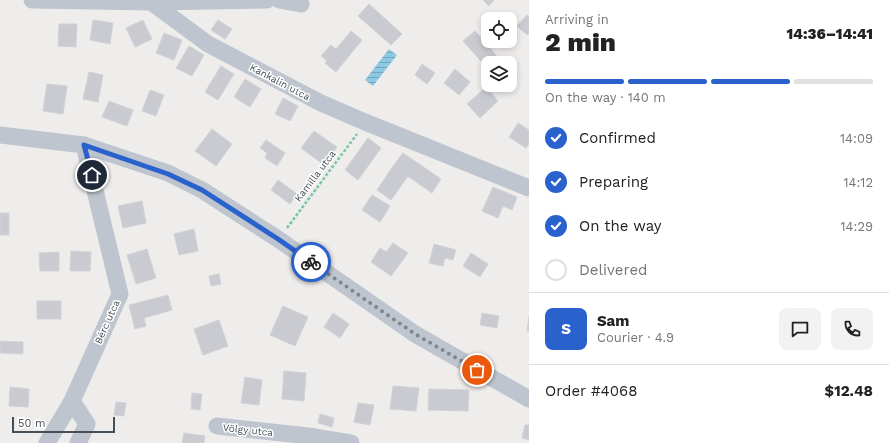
<!DOCTYPE html>
<meta charset="utf-8">
<style>
body{margin:0;font-family:"Work Sans",sans-serif;background:#f2f2f2;color:#222;height:100vh;display:flex;flex-direction:column;font-size:15px;white-space:nowrap}
*{box-sizing:border-box;margin:0}
p{font-size:13px;color:#767676}
.icon{flex:none;width:22px;height:22px;fill:none;stroke:currentColor;stroke-width:2;stroke-linecap:round;stroke-linejoin:round}
.map{position:relative;flex:1;overflow:hidden}
.drawer{display:flex;flex-direction:column;background:#fff;width:360px}
.drawer>*{flex:none}
.fabs{position:absolute;left:481px;top:12px;display:grid;gap:8px}
.fabs a{display:grid;place-items:center;width:36px;height:36px;border-radius:8px;background:#fff;box-shadow:0 2px 6px #0003;font-size:20px}
.scale{position:absolute;left:12px;bottom:10px;width:103px;box-sizing:border-box;padding-left:4px;border:2px solid #464e58;border-top:0;font-size:11px;line-height:14px;white-space:nowrap;color:#464e58;-webkit-text-stroke:3px #fff;paint-order:stroke}
.pin{position:absolute;display:grid;place-items:center;width:34px;height:34px;color:#fff;margin:-17px;border:2px solid #fff;border-radius:50%;box-shadow:0 1px 4px #0007}
.courier{position:absolute;display:grid;place-items:center;width:40px;height:40px;margin:-20px;border:3px solid #2961cd;border-radius:50%;background:#fff;color:#222;box-shadow:0 1px 5px #0007}
.head em{font-style:normal;font-weight:800}
.head div{display:flex;flex-direction:column-reverse}
.head{display:flex;align-items:center;justify-content:space-between;height:68px;padding:0 16px}
h1{font-size:26px;font-weight:800;line-height:30px}
.bar{display:grid;grid-template-columns:repeat(4,1fr);gap:6px 4px;align-content:center;height:48px;padding:0 16px}
.bar i{height:5px;border-radius:3px;background:#e0e0e0}
.bar .selected{background:#2961cd}
.bar p{grid-column:span 4}
.line{display:flex;align-items:center;gap:10px;padding:0 16px;border-top:1px solid #e0e0e0}
.line div{flex:1}
.round{display:grid;place-items:center;flex:none;width:42px;height:42px;border-radius:8px;background:#f2f2f2}
ol{padding:0 16px;list-style:none}
li{display:flex;align-items:center;gap:12px;height:44px}
li p{margin-inline-start:auto}
li .icon{padding:4px;border-radius:50%;background:#2961cd;color:#fff;stroke-width:4}
li:last-child{color:#767676}
li i{width:22px;height:22px;border:2px solid #e0e0e0;border-radius:50%}
main{display:flex;flex:1;min-height:0}
.map>svg:first-child{display:block}
</style>
<main>
<div class="map">
<svg width="529" height="443" viewBox="0 0 529 443">
<defs>
<pattern id="water-rules" width="6" height="5" patternUnits="userSpaceOnUse"><rect width="6" height="5" fill="#8ec9e3"/><path d="M0 2.5h6" fill="none" stroke="#76a5bb"/></pattern>
</defs>
<rect width="100%" height="100%" fill="#efedec"/>
<path fill="url(#water-rules)" d="M 389,49 L 397,55 L 373,86 L 365,80 Z"/>
<g fill="#cacbd1" stroke="#d1d2d7">
<path d="M 483,0 L 494,0 L 489,6 Z"/>
<path d="M 369,4 L 402,34 L 391,45 L 358,16 Z"/>
<path d="M 527,15 L 529,17 L 529,34 L 527,35 L 517,26 Z"/>
<path d="M 93,20 L 113,23 L 110,44 L 90,40 Z"/>
<path d="M 143,20 L 152,39 L 135,47 L 126,28 Z"/>
<path d="M 218,20 L 232,29 L 225,39 L 211,30 Z"/>
<path d="M 59,24 L 77,24 L 76,47 L 58,46 Z"/>
<path d="M 351,31 L 362,40 L 336,72 L 325,63 L 327,61 L 321,56 L 331,45 L 336,49 Z"/>
<path d="M 475,31 L 502,62 L 501,63 L 488,63 L 488,69 L 463,41 Z"/>
<path d="M 164,33 L 182,40 L 174,60 L 156,53 Z"/>
<path d="M 189,46 L 204,55 L 192,76 L 176,68 Z"/>
<path d="M 422,64 L 435,73 L 427,84 L 415,75 Z"/>
<path d="M 221,66 L 234,74 L 218,100 L 205,92 Z"/>
<path d="M 455,69 L 470,82 L 459,95 L 444,83 Z"/>
<path d="M 89,72 L 103,75 L 98,102 L 83,99 Z"/>
<path d="M 245,79 L 261,89 L 250,107 L 234,97 Z"/>
<path d="M 47,84 L 67,86 L 63,114 L 43,111 Z"/>
<path d="M 486,87 L 498,101 L 480,118 L 467,104 Z"/>
<path d="M 150,90 L 164,95 L 156,116 L 142,111 Z"/>
<path d="M 283,98 L 298,106 L 290,121 L 275,114 Z"/>
<path d="M 109,101 L 133,110 L 127,126 L 102,117 Z"/>
<path d="M 518,123 L 529,130 L 529,144 L 526,148 L 509,137 Z"/>
<path d="M 212,129 L 232,144 L 216,166 L 195,151 Z"/>
<path d="M 314,131 L 337,147 L 324,165 L 301,148 Z"/>
<path d="M 368,138 L 381,148 L 358,180 L 345,170 Z"/>
<path d="M 266,140 L 285,153 L 277,166 L 265,158 L 267,153 L 260,148 Z"/>
<path d="M 403,153 L 441,179 L 432,193 L 393,166 Z"/>
<path d="M 393,166 L 408,176 L 391,200 L 377,190 Z"/>
<path d="M 278,180 L 297,194 L 290,204 L 271,190 Z"/>
<path d="M 493,187 L 517,197 L 512,210 L 503,206 L 498,218 L 482,211 Z"/>
<path d="M 372,195 L 390,206 L 380,222 L 362,210 Z"/>
<path d="M 142,201 L 146,223 L 123,228 L 118,206 Z"/>
<rect x="0" y="213" width="9" height="22"/>
<path d="M 194,229 L 198,251 L 179,255 L 174,234 Z"/>
<path d="M 393,243 L 408,253 L 391,276 L 371,262 L 380,248 L 386,252 Z"/>
<path d="M 434,244 L 456,250 L 453,260 L 445,258 L 443,266 L 429,263 Z"/>
<path d="M 147,249 L 156,278 L 136,284 L 127,255 Z"/>
<path d="M 71,251 L 91,252 L 90,271 L 70,271 Z"/>
<path d="M 59,252 L 59,271 L 40,271 L 39,253 Z"/>
<path d="M 471,253 L 488,264 L 480,277 L 463,266 Z"/>
<path d="M 219,274 L 221,284 L 211,286 L 209,276 Z"/>
<path d="M 168,295 L 172,310 L 144,318 L 146,326 L 135,329 L 129,305 Z"/>
<rect x="37" y="301" width="24" height="18"/>
<path d="M 283,306 L 308,317 L 295,346 L 270,335 Z"/>
<path d="M 333,313 L 349,324 L 340,338 L 324,327 Z"/>
<path d="M 482,313 L 499,316 L 497,328 L 480,325 Z"/>
<path d="M 529,316 L 529,331 L 527,331 Z"/>
<path d="M 219,320 L 228,346 L 203,355 L 194,329 Z"/>
<path d="M 0,341 L 23,342 L 23,354 L 0,353 Z"/>
<path d="M 284,371 L 306,373 L 304,401 L 282,399 Z"/>
<path d="M 245,377 L 262,380 L 259,405 L 241,403 Z"/>
<path d="M 393,386 L 419,388 L 416,411 L 390,409 Z"/>
<path d="M 10,387 L 29,389 L 28,407 L 9,406 Z"/>
<path d="M 429,389 L 469,390 L 468,411 L 428,410 Z"/>
<path d="M 192,393 L 202,394 L 200,410 L 191,409 Z"/>
<path d="M 116,402 L 126,403 L 124,416 L 114,415 Z"/>
<path d="M 358,403 L 374,405 L 370,425 L 354,422 Z"/>
<path d="M 320,414 L 334,418 L 332,427 L 318,423 Z"/>
<path d="M 525,425 L 529,425 L 529,440 L 522,438 Z"/>
<path d="M 184,433 L 205,436 L 204,443 L 182,443 Z"/>
</g>
<g fill="none" stroke-linecap="round" stroke-linejoin="round">
<path stroke="#79c4a6" stroke-width="2.5" stroke-dasharray="3 2" stroke-linecap="butt" d="M 287,228 L 357,134"/>
<g stroke="#bec5ce" stroke-width="17">
<path d="M 32,0 L 151,2 L 208,44 L 321,103 L 365,122 L 529,188"/>
<path d="M 279,0 L 301,4"/>
<path d="M 151,2 L 267,0"/>
<path d="M 0,135 L 84,145 L 168,173 L 202,190 L 278,239 L 415,334 L 529,399"/>
<path d="M 72,401 L 87,424 L 78,443"/>
<path d="M 217,426 L 308,436 L 351,443"/>
<path d="M 47,443 L 72,401 L 120,294 L 84,145"/>
</g>
</g>
<g fill="none" stroke-linecap="round" stroke-linejoin="round">
<path stroke="#81868c" stroke-width="4" stroke-dasharray="0 7.2" d="M 311,262 L 415,334 L 477,370"/>
<path stroke="#2961cd" stroke-width="5" d="M 92,175 L 84,145 L 168,174 L 202,190 L 278,239 L 311,262"/>
</g>
<g text-anchor="middle" dominant-baseline="central" stroke-width="3" stroke-linejoin="round" paint-order="stroke">
<g font-size="10" fill="#464e58" stroke="#fff">
<text transform="translate(280 82) rotate(28)">Kankalin utca</text>
<text transform="translate(315 176) rotate(-53)">Kamilla utca</text>
<text transform="translate(107 322) rotate(-66)">Bérc utca</text>
<text transform="translate(248 430) rotate(6)">Völgy utca</text>
</g>
</g>
</svg>
<div class="fabs">
<a><svg class="icon" aria-label="locate" viewBox="0 0 24 24"><circle cx="12" cy="12" r="6"/><path d="M12 2v4M12 18v4M2 12h4M18 12h4"/></svg></a>
<a><svg class="icon" aria-label="layers" viewBox="0 0 24 24"><path d="M12 4l9 5-9 5-9-5zM3 14l9 5 9-5"/></svg></a>
</div>
<div class="scale">50 m</div>
<div class="pin" style="left:477px;top:370px;background:#ea580c"><svg class="icon" aria-label="bag" viewBox="0 0 24 24"><path d="M5 8h14l-1 12H6zM9 8a3 3 0 0 1 6 0"/></svg></div>
<div class="pin" style="left:92px;top:175px;background:#1f2937"><svg class="icon" aria-label="home" viewBox="0 0 24 24"><path d="M3 11l9-7 9 7M6 9v11h12V9"/></svg></div>
<div class="courier" style="left:311px;top:262px"><svg class="icon" aria-label="bike" viewBox="0 0 24 24"><circle cx="6" cy="16" r="4"/><circle cx="18" cy="16" r="4"/><path d="M6 16l4-8h5l3 8M10 8l3 8H6M13 5h3"/></svg></div>
</div>
<section class="drawer">
<div class="head"><div><h1>2 min</h1><p>Arriving in</p></div><em>14:36–14:41</em></div>
<div class="bar"><i class="selected"></i><i class="selected"></i><i class="selected"></i><i></i><p>On the way · 140 m</p></div>
<ol>
<li><svg class="icon" aria-label="check" viewBox="0 0 24 24"><path d="M5 12l5 5 9-10"/></svg>Confirmed<p>14:09</p></li>
<li><svg class="icon" aria-label="check" viewBox="0 0 24 24"><path d="M5 12l5 5 9-10"/></svg>Preparing<p>14:12</p></li>
<li><svg class="icon" aria-label="check" viewBox="0 0 24 24"><path d="M5 12l5 5 9-10"/></svg>On the way<p>14:29</p></li>
<li><i></i>Delivered</li>
</ol>
<div class="line" style="height:72px"><b class="round" style="background:#2961cd;color:#fff">S</b><div><b>Sam</b><p>Courier · 4.9</p></div><a class="round"><svg class="icon" aria-label="chat" viewBox="0 0 24 24"><path d="M4 5h16v11H9l-5 4z"/></svg></a><a class="round"><svg class="icon" aria-label="phone" viewBox="0 0 24 24"><path d="M5 4h4l2 5-3 2q2 4 5 5l2-3 5 2v4C11 20 4 13 5 4z"/></svg></a></div>
<div class="line" style="height:52px"><div>Order #4068</div><b>$12.48</b></div>
</section>
</main>
